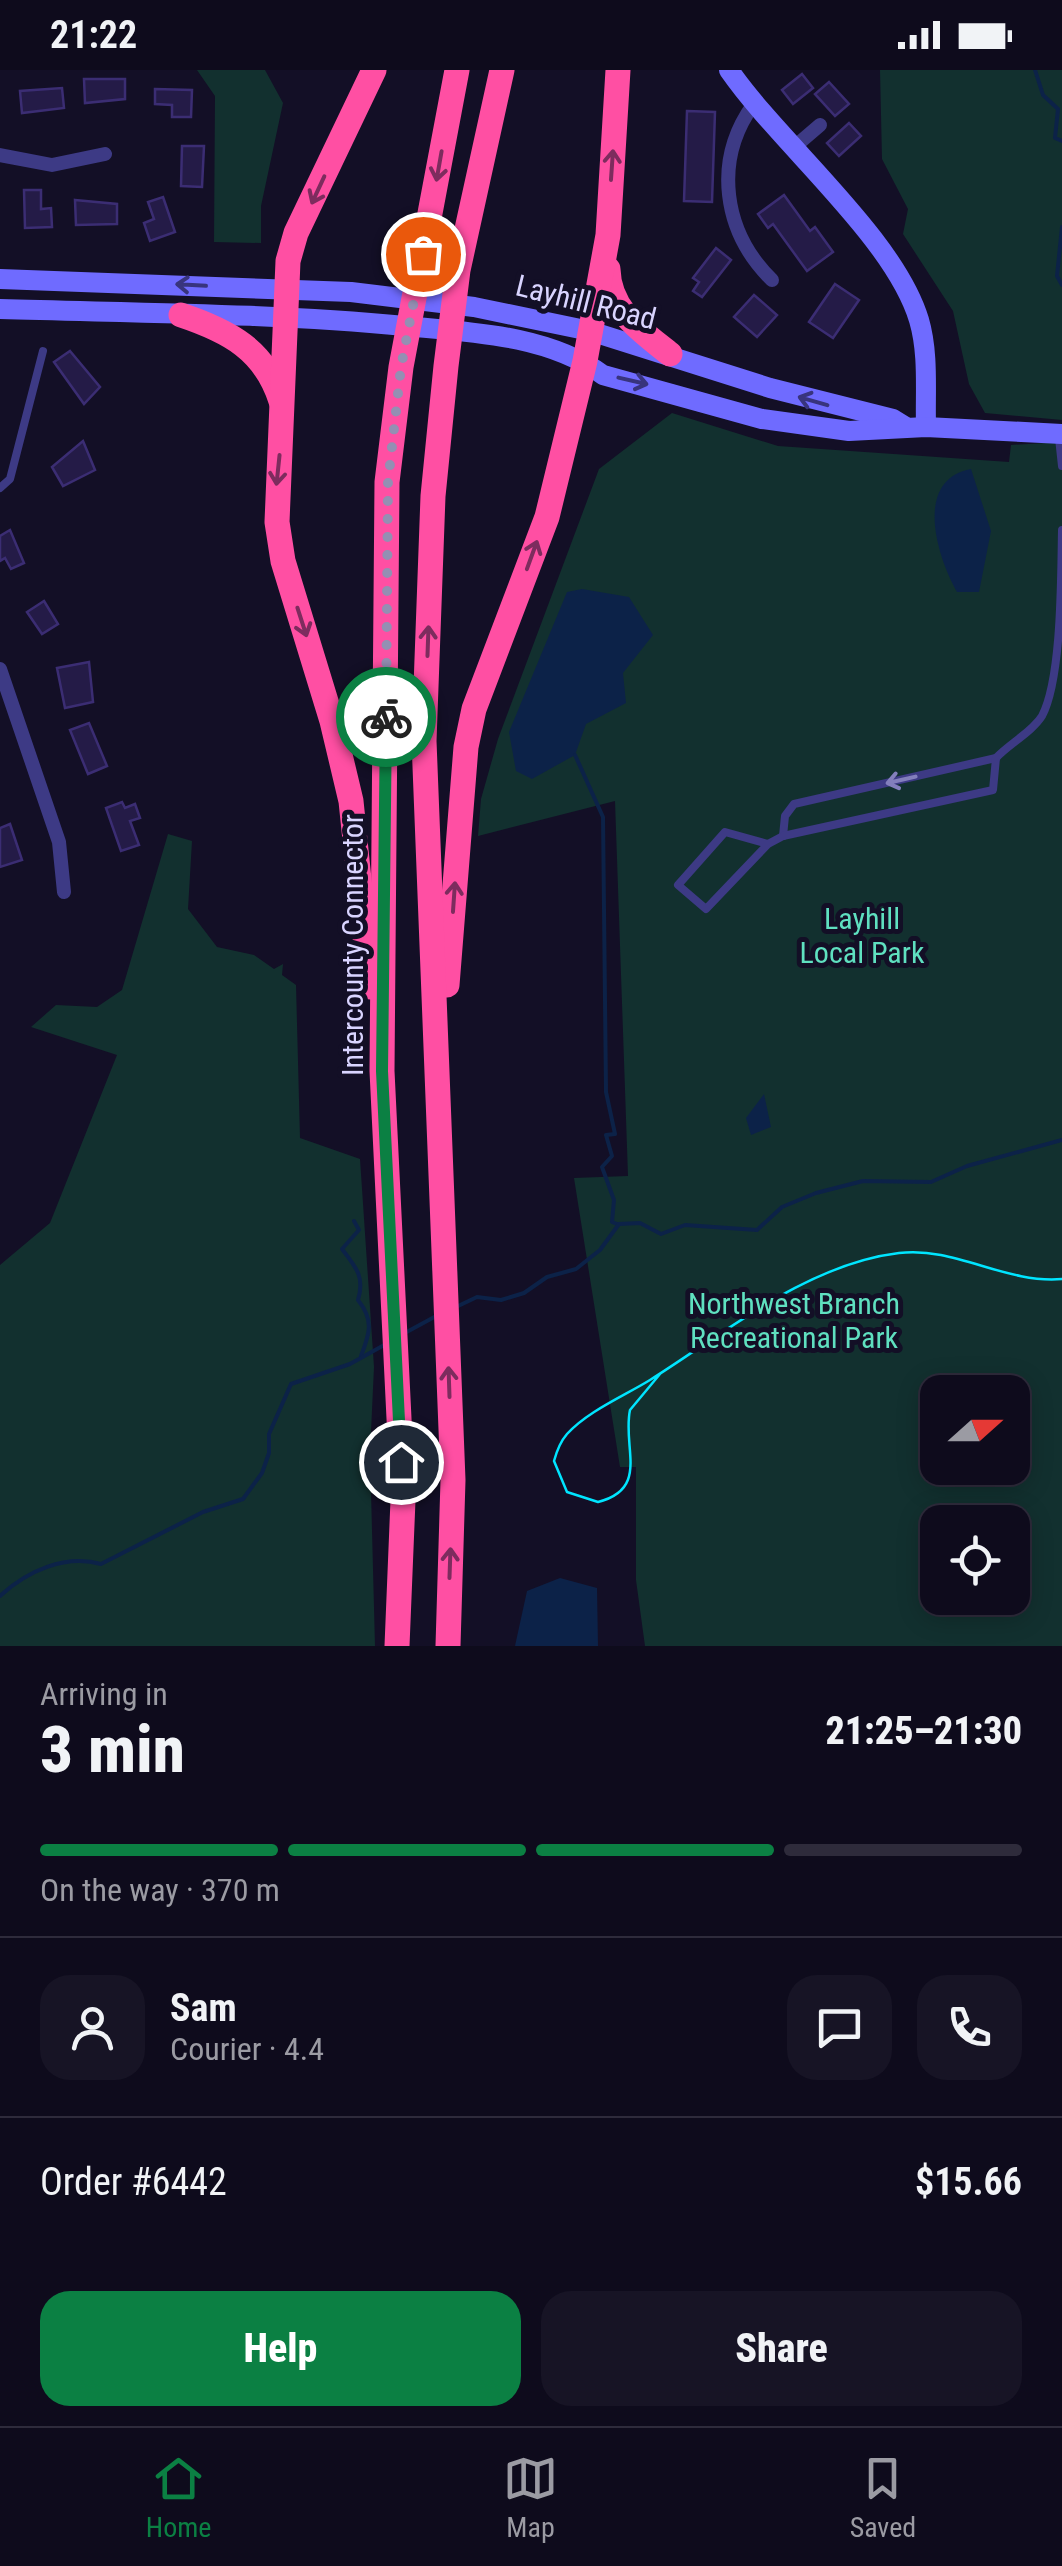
<!DOCTYPE html>
<meta charset="utf-8">
<style>
body{margin:0;font-family:"Roboto Condensed",sans-serif;background:#171425;color:#f1f3f6;height:100vh;display:flex;flex-direction:column;font-size:38px;white-space:nowrap}
*{box-sizing:border-box;margin:0}
p{font-size:32px;color:#9b9ba3}
.icon{flex:none;width:55px;height:55px;fill:none;stroke:currentColor;stroke-width:2;stroke-linecap:round;stroke-linejoin:round}
.map{position:relative;height:1576px;overflow:hidden}
.drawer{display:flex;flex-direction:column;background:#0e0b1c;flex:1}
.drawer>*{flex:none}
.needle{width:65px;rotate:69deg}
.fabs{position:absolute;left:920px;top:1305px;display:grid;gap:20px}
.fabs a{display:grid;place-items:center;width:110px;height:110px;border-radius:20px;background:#0e0b1c;box-shadow:0 5px 25px #0003,0 0 0 2px #2e2b3b;font-size:50px}
.pin{position:absolute;display:grid;place-items:center;width:85px;height:85px;color:#fff;margin:-42px;border:5px solid #fff;border-radius:50%;box-shadow:0 2px 10px #0007}
.courier{position:absolute;display:grid;place-items:center;width:100px;height:100px;margin:-50px;border:8px solid #0b8043;border-radius:50%;background:#fff;color:#222;box-shadow:0 2px 12px #0007}
.overview em{font-style:normal;font-weight:800}
.overview div{display:flex;flex-direction:column-reverse}
.overview{display:flex;align-items:center;justify-content:space-between;height:170px;padding:0 40px}
h1{font-size:65px;font-weight:800;line-height:75px}
.bar{display:grid;grid-template-columns:repeat(4,1fr);gap:15px 10px;align-content:center;height:120px;padding:0 40px}
.bar i{height:12px;border-radius:8px;background:#2e2b3b}
.bar .selected{background:#0b8043}
.bar p{grid-column:span 4}
.line{display:flex;align-items:center;gap:25px;padding:0 40px;border-top:2px solid #2e2b3b}
.line div{flex:1}
.round{display:grid;place-items:center;flex:none;width:105px;height:105px;border-radius:30px;background:#171425}
.button{display:flex;gap:20px;margin-top:auto;padding:20px 40px}
.button a{flex:1;height:115px;border-radius:30px;background:#0b8043;color:#fff;font-size:40px;font-weight:800;line-height:115px;text-align:center}
.button a+a{background:#171425;color:#f1f3f6}
.status{display:flex;justify-content:space-between;align-items:center;height:70px;padding:0 50px;background:#0e0b1c;direction:ltr}
.status svg{height:28px;fill:currentColor}
.dock{display:flex;justify-content:space-around;align-items:center;height:140px;border-top:2px solid #2e2b3b;background:#0e0b1c;font-size:28px;color:#9b9ba3}
.dock a{display:grid;justify-items:center;gap:5px}
.dock .selected{color:#0b8043}
.map>svg:first-child{display:block}
</style>
<div class="status"><b>21:22</b><svg viewBox="0 0 49 12"><path d="M0 12V9h3v3zM5 12V6h3v6zM10 12V3h3v9zM15 12V0h3v12zM26 1h20v11H26zM47 4h2v5h-2z"/></svg></div>
<div class="map">
<svg width="1062" height="1576" viewBox="0 0 1062 1576">
<rect width="100%" height="100%" fill="#130f26"/>
<g fill="#12302f" fill-rule="evenodd">
<path d="M 197,0 L 265,0 L 283,33 L 261,136 L 261,173 L 214,172 L 215,26 Z"/>
<path d="M 880,0 L 1062,0 L 1062,350 L 985,343 L 969,314 L 953,241 L 903,164 L 908,139 L 882,89 Z"/>
<path d="M 672,343 L 778,376 L 1009,392 L 1011,375 L 1062,372 L 1062,1576 L 645,1576 L 636,1510 L 636,1397 L 620,1397 L 574,1108 L 628,1106 L 615,731 L 478,766 L 481,729 L 498,669 L 599,399 ZM 938,1322 L 1012,1322 L 1012,1398 L 938,1398 ZM 938,1452 L 1012,1452 L 1012,1528 L 938,1528 Z"/>
<path d="M 168,764 L 192,771 L 188,839 L 217,877 L 254,885 L 274,899 L 283,894 L 282,905 L 296,915 L 300,1068 L 360,1089 L 374,1297 L 370,1383 L 375,1576 L 0,1576 L 0,1195 L 50,1153 L 117,985 L 31,957 L 56,935 L 97,937 L 122,920 Z"/>
</g>
<g fill="#0c2248">
<path d="M 971,399 L 991,461 L 979,522 L 957,522 C 938,489 912,410 971,399 Z"/>
<path d="M 582,519 L 629,527 L 653,565 L 623,603 L 626,633 L 586,654 L 575,685 L 532,709 L 516,701 L 509,662 L 567,522 Z"/>
<path d="M 764,1024 L 771,1057 L 751,1065 L 746,1048 Z"/>
<path d="M 560,1508 L 597,1518 L 598,1576 L 515,1576 L 527,1521 Z"/>
</g>
<g fill="none" stroke-linecap="round" stroke-linejoin="round">
<g stroke="#0c2248" stroke-width="4">
<path d="M 1035,0 L 1043,25 L 1058,39 L 1055,68 L 1062,71"/>
<path d="M 1062,157 L 1057,206 L 1062,215"/>
<path d="M 575,685 L 603,747 L 606,1022 L 615,1064 L 606,1065 L 612,1086 L 602,1097 L 614,1130 L 612,1152 L 617,1154"/>
<path d="M 354,1151 L 359,1160 L 342,1179 C 356,1197 365,1207 358,1230 C 374,1250 370,1263 361,1286"/>
<path d="M 456,1237 L 477,1227 L 501,1230 L 524,1223 L 547,1207 L 576,1199 L 600,1180 L 619,1154 L 640,1153 L 661,1164 L 685,1155 L 757,1160 L 782,1137 L 816,1123 L 863,1111 L 931,1112 L 967,1096 L 1062,1070"/>
<path d="M 403,1264 L 438,1245"/>
<path d="M 0,1526 C 27,1501 65,1484 101,1494 L 203,1442 L 243,1429 L 262,1403 L 269,1383 L 269,1364 L 291,1314 L 350,1294 L 386,1274"/>
</g>
</g>
<g fill="#241b47" stroke="#3b2d73" stroke-width="2.5">
<path d="M 802,4 L 813,18 L 793,34 L 782,20 Z"/>
<path d="M 84,9 L 125,9 L 125,29 L 85,33 Z"/>
<path d="M 829,12 L 849,34 L 835,46 L 815,24 Z"/>
<path d="M 62,18 L 64,38 L 22,43 L 20,21 Z"/>
<path d="M 155,19 L 192,20 L 191,47 L 172,47 L 172,35 L 155,34 Z"/>
<path d="M 687,41 L 715,42 L 712,132 L 684,131 Z"/>
<path d="M 849,53 L 861,66 L 839,86 L 827,73 Z"/>
<path d="M 182,76 L 204,76 L 202,117 L 181,116 Z"/>
<path d="M 24,120 L 41,120 L 41,139 L 51,138 L 52,157 L 25,158 Z"/>
<path d="M 784,125 L 810,161 L 815,157 L 833,182 L 807,201 L 773,154 L 768,158 L 758,144 Z"/>
<path d="M 163,127 L 175,162 L 150,171 L 144,153 L 154,149 L 148,132 Z"/>
<path d="M 75,130 L 117,134 L 117,154 L 76,155 Z"/>
<path d="M 716,178 L 731,190 L 702,227 L 693,221 L 699,212 L 693,208 Z"/>
<path d="M 835,214 L 859,230 L 833,268 L 809,252 Z"/>
<path d="M 754,225 L 777,245 L 757,267 L 734,247 Z"/>
<path d="M 70,281 L 100,317 L 84,334 L 54,292 Z"/>
<path d="M 83,371 L 95,400 L 63,416 L 52,397 Z"/>
<path d="M 10,460 L 24,493 L 11,499 L 5,488 L 0,491 L 0,466 Z"/>
<path d="M 44,531 L 58,554 L 42,564 L 27,542 Z"/>
<path d="M 89,592 L 93,632 L 65,638 L 57,598 Z"/>
<path d="M 89,653 L 107,696 L 88,704 L 70,660 Z"/>
<path d="M 122,732 L 125,738 L 135,734 L 140,748 L 130,751 L 139,775 L 121,781 L 106,738 Z"/>
<path d="M 10,754 L 22,790 L 0,797 L 0,758 Z"/>
</g>
<g fill="none" stroke-linecap="round" stroke-linejoin="round">
<g stroke="#3d3a85" stroke-width="8">
<path d="M 1059,368 L 1062,396"/>
<path d="M 0,418 L 10,409 L 43,281"/>
<path d="M 783,766 L 785,746 L 794,734 L 996,688"/>
<path d="M 768,774 L 725,762 L 678,815 L 706,839 L 768,774 L 783,766 L 993,720 L 996,688 C 1009,674 1032,662 1042,646 C 1062,608 1061,506 1062,460"/>
</g>
<g stroke="#3d3a85" stroke-width="14">
<path d="M 753,35 C 713,91 723,162 772,210"/>
<path d="M 792,79 L 820,55"/>
<path d="M 0,85 L 52,95 L 105,84"/>
<path d="M 0,599 L 59,772 L 64,822"/>
</g>
<g stroke="#6f6bff" stroke-width="20">
<path d="M 729,0 C 781,75 894,167 919,250 C 929,284 925,322 926,357"/>
<path d="M 0,209 L 351,222 L 474,237 L 590,261 L 770,318 L 893,349 L 906,357"/>
<path d="M 0,239 C 135,243 270,243 405,256 C 470,262 549,265 603,305 L 762,349 L 849,361 L 926,357 L 1062,364"/>
</g>
<g stroke="#ff4fa3" stroke-width="25">
<path d="M 608,199 C 609,240 640,260 670,284"/>
<path d="M 181,245 C 229,261 265,280 281,331"/>
<path d="M 447,915 L 466,677 L 474,639 L 547,447 L 585,291 L 608,165 L 618,0"/>
<path d="M 370,917 L 351,731 L 332,651 L 283,491 L 277,452 L 288,191 L 296,163 L 374,0"/>
<path d="M 397,1576 L 403,1430 L 382,1001 L 387,412 L 401,297 L 457,0"/>
<path d="M 448,1576 L 453,1410 L 424,671 L 433,426 L 446,296 L 458,200 L 502,0"/>
</g>
<path stroke="#00e5ff" stroke-width="2.5" d="M 660,1304 L 630,1340 C 622,1377 650,1419 598,1432 L 567,1422 L 554,1391 C 557,1380 560,1372 567,1364 C 588,1341 624,1326 650,1310 C 725,1263 807,1194 899,1183 C 955,1176 1005,1214 1062,1209"/>
</g>
<defs><path id="oneway-shaft" d="M-6 0H5M1.5-3L5.5 0L1.5 3" fill="none" stroke-width="1.6" stroke-linecap="round" stroke-linejoin="round" transform="scale(2.5)"/></defs>
<g stroke="#7d2c5e">
<use href="#oneway-shaft" transform="translate(612 95) rotate(-86)"/>
<use href="#oneway-shaft" transform="translate(439 96) rotate(100)"/>
<use href="#oneway-shaft" transform="translate(318 120) rotate(115)"/>
<use href="#oneway-shaft" transform="translate(278 400) rotate(96)"/>
<use href="#oneway-shaft" transform="translate(532 485) rotate(-70)"/>
<use href="#oneway-shaft" transform="translate(302 552) rotate(72)"/>
<use href="#oneway-shaft" transform="translate(428 571) rotate(-88)"/>
<use href="#oneway-shaft" transform="translate(454 827) rotate(-86)"/>
<use href="#oneway-shaft" transform="translate(449 1312) rotate(-92)"/>
<use href="#oneway-shaft" transform="translate(450 1493) rotate(-88)"/>
</g>
<g stroke="#38347d">
<use href="#oneway-shaft" transform="translate(191 215) rotate(-177)"/>
<use href="#oneway-shaft" transform="translate(633 311) rotate(13)"/>
<use href="#oneway-shaft" transform="translate(813 331) rotate(-164)"/>
</g>
<use stroke="#837fbc" href="#oneway-shaft" transform="translate(901 710) rotate(167)"/>
<g fill="none" stroke-linecap="round" stroke-linejoin="round">
<path stroke="#948fb3" stroke-width="10" stroke-dasharray="0 18" d="M 386,647 L 388,412 L 401,297 L 423,184"/>
<path stroke="#0b8043" stroke-width="12" d="M 386,647 L 382,1001 L 401,1392"/>
</g>
<g text-anchor="middle" dominant-baseline="central" stroke-width="10" stroke-linejoin="round" paint-order="stroke">
<g font-size="30" fill="#d9d4ff" stroke="#130f26">
<text transform="translate(586 232) rotate(14)">Layhill Road</text>
<text transform="translate(352 875) rotate(-90)">Intercounty Connector</text>
</g>
<g font-size="30" fill="#5fe0c0" stroke="#130f26">
<text x="862" y="848">Layhill<tspan x="862" dy="34">Local Park</tspan></text>
<text x="794" y="1233">Northwest Branch<tspan x="794" dy="34">Recreational Park</tspan></text>
</g>
</g>
</svg>
<div class="fabs">
<a><svg class="needle" viewBox="-14 -14 28 28"><path d="M0-13l5 13h-10z" fill="#e53935"/><path d="M0 13l5-13h-10z" fill="#9b9ba3"/></svg></a>
<a><svg class="icon" aria-label="locate" viewBox="0 0 24 24"><circle cx="12" cy="12" r="6"/><path d="M12 2v4M12 18v4M2 12h4M18 12h4"/></svg></a>
</div>
<div class="pin" style="left:423px;top:184px;background:#ea580c"><svg class="icon" aria-label="bag" viewBox="0 0 24 24"><path d="M5 8h14l-1 12H6zM9 8a3 3 0 0 1 6 0"/></svg></div>
<div class="pin" style="left:401px;top:1392px;background:#1f2937"><svg class="icon" aria-label="home" viewBox="0 0 24 24"><path d="M3 11l9-7 9 7M6 9v11h12V9"/></svg></div>
<div class="courier" style="left:386px;top:647px"><svg class="icon" aria-label="bike" viewBox="0 0 24 24"><circle cx="6" cy="16" r="4"/><circle cx="18" cy="16" r="4"/><path d="M6 16l4-8h5l3 8M10 8l3 8H6M13 5h3"/></svg></div>
</div>
<section class="drawer">
<div class="overview"><div><h1>3 min</h1><p>Arriving in</p></div><em>21:25–21:30</em></div>
<div class="bar"><i class="selected"></i><i class="selected"></i><i class="selected"></i><i></i><p>On the way · 370 m</p></div>
<div class="line" style="height:180px"><a class="round"><svg class="icon" aria-label="person" viewBox="0 0 24 24"><circle cx="12" cy="8" r="4"/><path d="M4 21q1-7 8-7t8 7"/></svg></a><div><b>Sam</b><p>Courier · 4.4</p></div><a class="round"><svg class="icon" aria-label="chat" viewBox="0 0 24 24"><path d="M4 5h16v11H9l-5 4z"/></svg></a><a class="round"><svg class="icon" aria-label="phone" viewBox="0 0 24 24"><path d="M5 4h4l2 5-3 2q2 4 5 5l2-3 5 2v4C11 20 4 13 5 4z"/></svg></a></div>
<div class="line" style="height:130px"><div>Order #6442</div><b>$15.66</b></div>
<div class="button"><a>Help</a><a>Share</a></div>
</section>
<nav class="dock">
<a class="selected"><svg class="icon" aria-label="home" viewBox="0 0 24 24"><path d="M3 11l9-7 9 7M6 9v11h12V9"/></svg>Home</a>
<a><svg class="icon" aria-label="map" viewBox="0 0 24 24"><path d="M3 6l6-2 6 2 6-2v14l-6 2-6-2-6 2zM9 4v14M15 6v14"/></svg>Map</a>
<a><svg class="icon" aria-label="saved" viewBox="0 0 24 24"><path d="M7 4h10v16l-5-4-5 4z"/></svg>Saved</a>
</nav>
